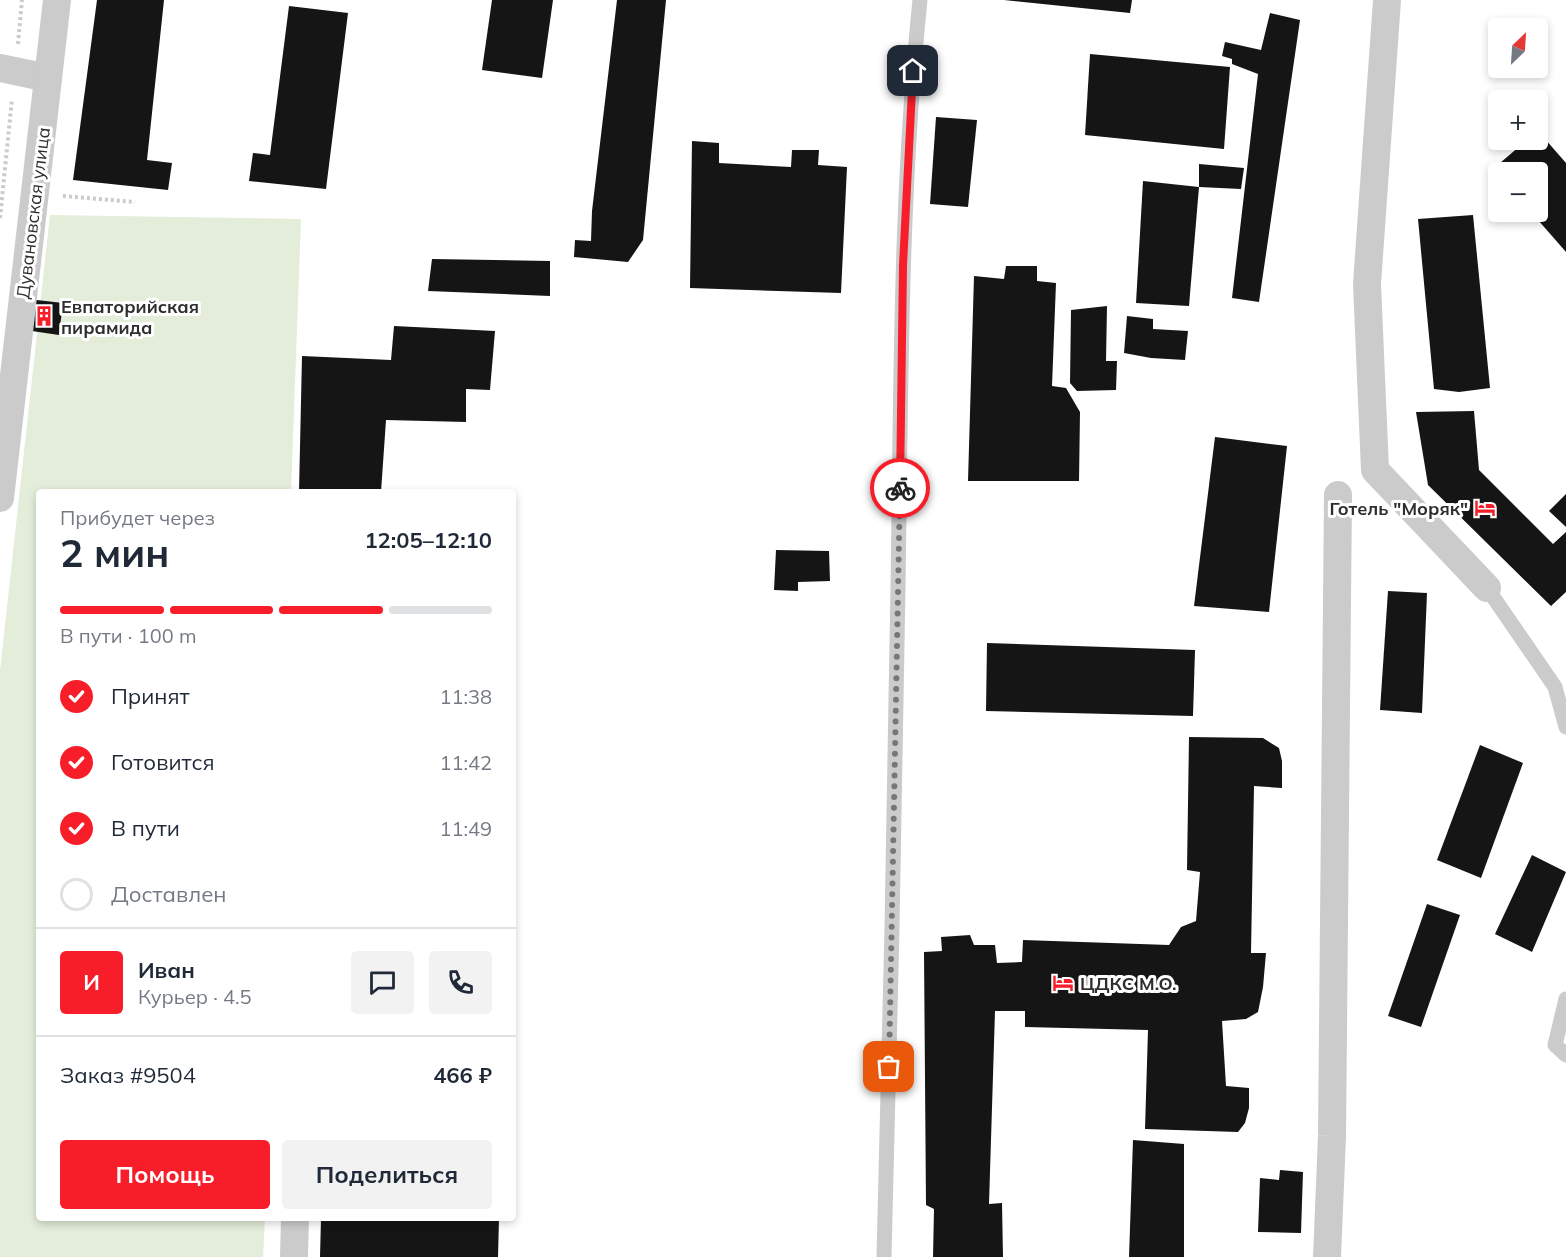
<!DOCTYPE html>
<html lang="ru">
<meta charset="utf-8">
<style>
body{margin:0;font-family:Mulish,sans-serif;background:#f2f2f3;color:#1f2937;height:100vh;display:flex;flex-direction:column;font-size:22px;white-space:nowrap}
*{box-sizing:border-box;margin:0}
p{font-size:20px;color:#747a83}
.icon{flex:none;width:33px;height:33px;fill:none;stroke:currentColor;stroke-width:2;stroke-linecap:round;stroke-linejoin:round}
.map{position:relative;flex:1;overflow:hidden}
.panel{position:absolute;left:36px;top:489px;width:480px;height:732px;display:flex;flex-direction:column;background:#fff;border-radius:6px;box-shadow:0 3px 9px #0003}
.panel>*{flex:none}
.needle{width:39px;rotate:25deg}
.fabs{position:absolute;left:1488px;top:18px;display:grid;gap:12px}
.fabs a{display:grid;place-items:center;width:60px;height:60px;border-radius:6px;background:#fff;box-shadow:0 3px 9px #0003;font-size:30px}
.pin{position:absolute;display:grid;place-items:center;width:51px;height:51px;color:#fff;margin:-26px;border-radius:12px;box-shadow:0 3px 9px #0006}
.courier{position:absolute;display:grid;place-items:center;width:60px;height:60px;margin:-30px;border:4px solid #f71d29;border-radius:50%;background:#fff;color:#222;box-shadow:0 2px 8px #0007}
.overview em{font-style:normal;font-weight:700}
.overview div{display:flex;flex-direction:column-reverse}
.overview{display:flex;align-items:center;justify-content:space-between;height:102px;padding:0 24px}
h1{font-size:39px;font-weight:700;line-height:45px}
.bar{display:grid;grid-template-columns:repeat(4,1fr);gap:9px 6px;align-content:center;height:72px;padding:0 24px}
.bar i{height:8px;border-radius:4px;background:#e0e1e3}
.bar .on{background:#f71d29}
.bar p{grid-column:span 4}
.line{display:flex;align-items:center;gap:15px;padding:0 24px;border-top:2px solid #e0e1e3}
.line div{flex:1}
.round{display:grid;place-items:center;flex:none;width:63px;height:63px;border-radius:6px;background:#f2f2f3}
ol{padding:0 24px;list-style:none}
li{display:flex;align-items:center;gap:18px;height:66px}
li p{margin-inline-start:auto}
li .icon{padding:6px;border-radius:50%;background:#f71d29;color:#fff;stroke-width:4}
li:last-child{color:#747a83}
li i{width:33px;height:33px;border:3px solid #e0e1e3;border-radius:50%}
.cta{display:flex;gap:12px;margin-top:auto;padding:12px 24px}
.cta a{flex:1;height:69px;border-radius:6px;background:#f71d29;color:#fff;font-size:24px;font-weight:700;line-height:69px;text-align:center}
.cta a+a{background:#f2f2f3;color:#1f2937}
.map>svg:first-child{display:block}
</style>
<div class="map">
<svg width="1566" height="1257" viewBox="0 0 1566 1257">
<rect width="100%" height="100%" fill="#fff"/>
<path fill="#e3edd9" d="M 50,215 L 301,219 L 291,492 L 39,492 L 39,1218 L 265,1218 L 263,1257 L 0,1257 L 0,671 Z"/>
<g fill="#151515">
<path d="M 97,0 L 164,0 L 147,160 L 172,163 L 168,190 L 73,180 Z"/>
<path d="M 492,0 L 553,0 L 542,78 L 482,70 Z"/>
<path d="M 617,0 L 666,0 L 643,240 L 628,262 L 574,257 L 575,240 L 591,241 L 592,211 Z"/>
<path d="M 1004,0 L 1132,0 L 1130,13 Z"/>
<path d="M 289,6 L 348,13 L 326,189 L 249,181 L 253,153 L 270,155 Z"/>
<path d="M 1270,13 L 1300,20 L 1259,302 L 1232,298 L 1258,74 L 1232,64 L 1232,59 L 1222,56 L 1225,42 L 1261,50 Z"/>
<path d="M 1090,54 L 1230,67 L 1224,149 L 1085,135 Z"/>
<path d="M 936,117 L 977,120 L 968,207 L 930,204 Z"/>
<path d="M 1538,131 L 1566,163 L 1566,252 L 1531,212 L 1538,212 L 1538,172 L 1498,175 L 1493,169 L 1527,140 L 1538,140 Z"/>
<path d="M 692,141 L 719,143 L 719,163 L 791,167 L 792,150 L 819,150 L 818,165 L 847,167 L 841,293 L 690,288 Z"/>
<path d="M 1199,164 L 1244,168 L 1241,189 L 1199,187 Z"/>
<path d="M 1143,181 L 1199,187 L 1189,306 L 1136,303 Z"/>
<path d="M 1473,215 L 1490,388 L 1459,392 L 1434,389 L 1418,219 Z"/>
<path d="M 432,259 L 550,261 L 550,296 L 428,291 Z"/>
<path d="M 1006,266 L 1037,266 L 1037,281 L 1056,283 L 1052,386 L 1066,388 L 1080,412 L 1079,481 L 968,481 L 974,276 L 1004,279 Z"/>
<path d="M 28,299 L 63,303 L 59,335 L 25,330 Z"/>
<path d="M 1107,306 L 1106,361 L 1117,361 L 1116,390 L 1077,391 L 1070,383 L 1071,310 Z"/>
<path d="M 1127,316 L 1153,319 L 1153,329 L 1188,331 L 1185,360 L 1151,358 L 1124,353 Z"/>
<path d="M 394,326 L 495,331 L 490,390 L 466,389 L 466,422 L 386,420 L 381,492 L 299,492 L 302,356 L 391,360 Z"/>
<path d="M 1474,411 L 1479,470 L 1553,544 L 1566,532 L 1566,592 L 1551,606 L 1428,485 L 1416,412 Z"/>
<path d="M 1215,437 L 1287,446 L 1269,612 L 1194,606 Z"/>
<path d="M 1566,494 L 1566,527 L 1549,511 Z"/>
<path d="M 776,550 L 829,551 L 830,581 L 798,582 L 798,591 L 774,590 Z"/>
<path d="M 1388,591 L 1427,593 L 1422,713 L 1380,710 Z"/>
<path d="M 987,643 L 1195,650 L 1193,716 L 986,711 Z"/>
<path d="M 1189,737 L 1263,738 L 1279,748 L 1282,761 L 1282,788 L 1254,786 L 1251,953 L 1266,953 L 1263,987 L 1258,1012 L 1246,1019 L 1222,1021 L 1226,1086 L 1249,1088 L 1249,1108 L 1245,1123 L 1238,1132 L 1145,1129 L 1148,1030 L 1025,1027 L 1025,1011 L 995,1011 L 989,1204 L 1002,1203 L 1003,1257 L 933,1257 L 934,1209 L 926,1205 L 924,952 L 942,951 L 941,937 L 970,935 L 974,945 L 995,945 L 997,963 L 1022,962 L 1023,940 L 1169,945 L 1181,927 L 1196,921 L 1200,872 L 1187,870 Z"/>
<path d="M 1480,745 L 1523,763 L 1481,878 L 1437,860 Z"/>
<path d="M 1532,855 L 1566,872 L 1532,952 L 1495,934 Z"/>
<path d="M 1427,904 L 1460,915 L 1421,1027 L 1388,1016 Z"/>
<path d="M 1133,1140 L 1184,1144 L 1184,1257 L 1129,1257 Z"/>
<path d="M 1280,1170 L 1303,1172 L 1301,1233 L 1258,1232 L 1260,1178 L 1279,1180 Z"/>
<path d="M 321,1218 L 499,1218 L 498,1257 L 320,1257 Z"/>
</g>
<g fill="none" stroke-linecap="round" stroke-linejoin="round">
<g stroke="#cbcbcb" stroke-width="4" stroke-dasharray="3 3" stroke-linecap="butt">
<path d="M 18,44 L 22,0"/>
<path d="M 63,196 L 135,202"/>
<path d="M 0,218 L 12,99"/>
</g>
<g stroke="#cbcbcb" stroke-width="15">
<path d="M 1487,588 L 1555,687 L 1566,727"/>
<path d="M 1566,999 L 1555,1045 L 1566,1055"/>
<path d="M 884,1257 C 890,1034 895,810 898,587 C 901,391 900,195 920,0"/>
</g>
<g stroke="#cbcbcb" stroke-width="28">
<path d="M 1387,0 L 1367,284 L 1375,470 L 1487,588"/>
<path d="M 0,68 L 48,78"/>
<path d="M 0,498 L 57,0"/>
<path d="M 294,1257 L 295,1218"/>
<path d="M 1327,1257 L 1332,1136 L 1338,495"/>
</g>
</g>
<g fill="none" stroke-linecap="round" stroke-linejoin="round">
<path stroke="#777" stroke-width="6" stroke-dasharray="0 10.8" d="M 889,1067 L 900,488"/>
<path stroke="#f71d29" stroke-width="8" d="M 900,488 L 903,265 L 913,71"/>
</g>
<defs>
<g id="building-bare" transform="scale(1.62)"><path d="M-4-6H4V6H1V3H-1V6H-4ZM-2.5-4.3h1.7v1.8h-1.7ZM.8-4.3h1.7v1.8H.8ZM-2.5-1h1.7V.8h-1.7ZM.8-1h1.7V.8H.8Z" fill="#f71d29" stroke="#fff" stroke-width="2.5" paint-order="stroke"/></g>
<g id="hotel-bare" transform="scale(1.62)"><path d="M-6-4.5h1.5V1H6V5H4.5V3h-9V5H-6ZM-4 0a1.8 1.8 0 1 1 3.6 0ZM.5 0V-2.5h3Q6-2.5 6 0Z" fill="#f71d29" stroke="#fff" stroke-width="2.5" paint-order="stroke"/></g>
</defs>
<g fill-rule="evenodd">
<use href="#building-bare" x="44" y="316"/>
<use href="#hotel-bare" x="1485" y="508"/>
<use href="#hotel-bare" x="1063" y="983"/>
</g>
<g text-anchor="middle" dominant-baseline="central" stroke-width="6" stroke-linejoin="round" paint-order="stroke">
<g font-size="18" fill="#2e2e2e" stroke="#fff">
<text transform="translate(33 213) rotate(-83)">Дувановская улица</text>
</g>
<g font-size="18" font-weight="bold" fill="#2e2e2e" stroke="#fff" text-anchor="start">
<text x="61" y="306">Евпаторийская<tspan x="61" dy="21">пирамида</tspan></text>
<text x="1468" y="508" text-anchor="end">Готель "Моряк"</text>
<text x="1080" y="983">ЦДКС М.О.</text>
</g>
</g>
</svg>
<div class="fabs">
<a><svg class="needle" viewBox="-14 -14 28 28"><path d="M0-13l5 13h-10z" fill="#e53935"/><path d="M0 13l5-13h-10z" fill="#747a83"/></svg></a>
<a>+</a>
<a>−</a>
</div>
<div class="pin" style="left:889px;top:1067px;background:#ea580c"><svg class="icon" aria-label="bag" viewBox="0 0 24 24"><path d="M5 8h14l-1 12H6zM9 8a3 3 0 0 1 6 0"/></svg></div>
<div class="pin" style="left:913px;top:71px;background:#1f2937"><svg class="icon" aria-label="home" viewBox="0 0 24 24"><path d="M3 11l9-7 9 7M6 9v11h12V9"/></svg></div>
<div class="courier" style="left:900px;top:488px"><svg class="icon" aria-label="bike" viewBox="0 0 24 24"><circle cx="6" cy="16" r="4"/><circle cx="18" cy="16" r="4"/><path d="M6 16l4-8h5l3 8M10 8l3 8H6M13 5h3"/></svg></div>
<section class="panel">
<div class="overview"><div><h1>2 мин</h1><p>Прибудет через</p></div><em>12:05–12:10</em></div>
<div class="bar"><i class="on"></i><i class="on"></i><i class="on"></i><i></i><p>В пути · 100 m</p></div>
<ol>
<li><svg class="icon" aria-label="check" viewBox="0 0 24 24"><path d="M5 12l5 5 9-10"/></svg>Принят<p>11:38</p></li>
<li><svg class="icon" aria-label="check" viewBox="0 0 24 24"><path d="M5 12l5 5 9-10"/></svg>Готовится<p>11:42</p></li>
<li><svg class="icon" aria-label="check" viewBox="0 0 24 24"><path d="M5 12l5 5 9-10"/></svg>В пути<p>11:49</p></li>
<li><i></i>Доставлен</li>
</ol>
<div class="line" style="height:108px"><b class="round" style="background:#f71d29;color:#fff">И</b><div><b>Иван</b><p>Курьер · 4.5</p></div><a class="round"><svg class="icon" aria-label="chat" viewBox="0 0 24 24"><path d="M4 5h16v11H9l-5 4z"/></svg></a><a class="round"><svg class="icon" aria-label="phone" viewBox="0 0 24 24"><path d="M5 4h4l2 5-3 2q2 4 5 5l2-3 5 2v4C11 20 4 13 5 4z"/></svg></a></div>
<div class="line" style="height:78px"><div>Заказ #9504</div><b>466 ₽</b></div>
<div class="cta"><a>Помощь</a><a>Поделиться</a></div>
</section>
</div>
